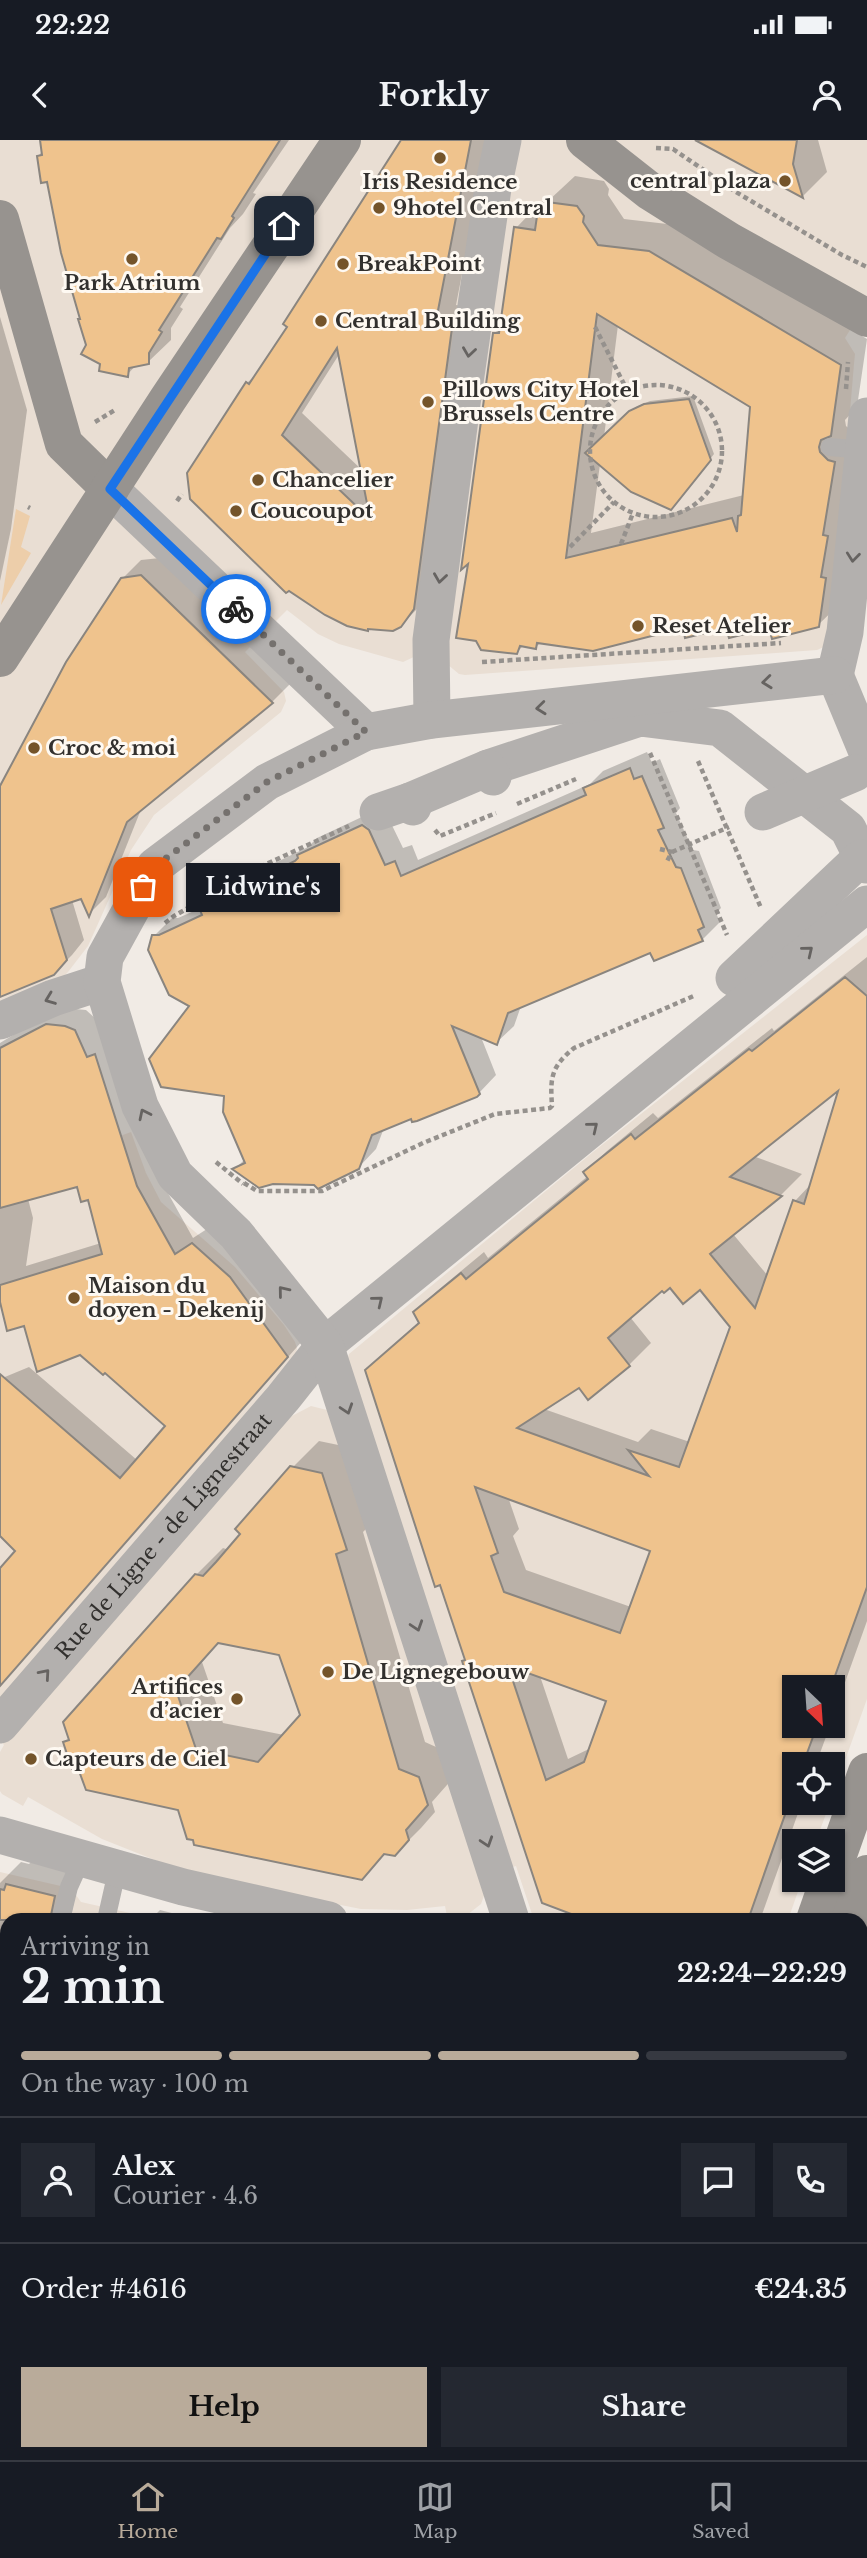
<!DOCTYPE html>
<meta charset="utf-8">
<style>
body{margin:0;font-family:"Libre Baskerville",serif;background:#242831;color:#f1f3f6;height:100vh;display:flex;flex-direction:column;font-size:26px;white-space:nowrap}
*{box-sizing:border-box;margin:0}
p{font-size:23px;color:#9ea1a6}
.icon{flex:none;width:38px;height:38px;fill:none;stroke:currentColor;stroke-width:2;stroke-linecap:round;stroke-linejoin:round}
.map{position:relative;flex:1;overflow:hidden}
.sheet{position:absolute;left:0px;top:1773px;width:868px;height:548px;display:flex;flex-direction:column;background:#171b24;border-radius:21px 21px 0 0;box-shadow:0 2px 5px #0004}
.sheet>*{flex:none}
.needle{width:46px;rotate:155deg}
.fabs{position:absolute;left:782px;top:1535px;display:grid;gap:14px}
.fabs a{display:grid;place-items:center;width:63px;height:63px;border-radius:0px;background:#171b24;box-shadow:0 2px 5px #0004;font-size:35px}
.pin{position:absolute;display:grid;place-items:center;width:60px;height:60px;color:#fff;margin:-30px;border-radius:14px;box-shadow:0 4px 10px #0006}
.courier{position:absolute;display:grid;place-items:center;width:70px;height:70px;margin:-35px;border:5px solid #1a73e8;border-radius:50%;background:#fff;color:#222;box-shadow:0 2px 9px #0007}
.bubble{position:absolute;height:49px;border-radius:0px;background:#171b24;box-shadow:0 2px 5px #0004;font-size:23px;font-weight:700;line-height:49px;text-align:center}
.headline em{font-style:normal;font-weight:700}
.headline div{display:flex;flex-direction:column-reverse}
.headline{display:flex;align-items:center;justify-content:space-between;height:119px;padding:0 21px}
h1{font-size:46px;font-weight:700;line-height:52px}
.bar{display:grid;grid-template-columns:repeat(4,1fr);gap:10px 7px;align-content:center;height:84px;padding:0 21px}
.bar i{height:9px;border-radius:5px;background:#363941}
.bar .on{background:#b9ab9a}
.bar p{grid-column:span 4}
.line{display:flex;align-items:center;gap:18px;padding:0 21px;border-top:2px solid #363941}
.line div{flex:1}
.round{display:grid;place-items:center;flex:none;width:74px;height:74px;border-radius:0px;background:#242831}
.primary-button{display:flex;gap:14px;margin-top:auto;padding:14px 21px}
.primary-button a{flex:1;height:80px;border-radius:0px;background:#b9ab9a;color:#111;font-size:28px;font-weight:700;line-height:80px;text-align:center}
.primary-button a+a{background:#242831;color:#f1f3f6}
.status{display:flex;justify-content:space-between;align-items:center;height:49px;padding:0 35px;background:#171b24;direction:ltr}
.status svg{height:19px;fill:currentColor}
header{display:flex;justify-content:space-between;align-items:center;height:91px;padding:0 21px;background:#171b24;font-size:32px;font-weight:700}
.tabs{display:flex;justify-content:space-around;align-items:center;height:98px;border-top:2px solid #363941;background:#171b24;font-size:19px;color:#9ea1a6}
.tabs a{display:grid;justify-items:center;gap:4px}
.tabs .on{color:#b9ab9a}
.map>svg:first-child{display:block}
</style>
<div class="status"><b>22:22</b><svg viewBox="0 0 49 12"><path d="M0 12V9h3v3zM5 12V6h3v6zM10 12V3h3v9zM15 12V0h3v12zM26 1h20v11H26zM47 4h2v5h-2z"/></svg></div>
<header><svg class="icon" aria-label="back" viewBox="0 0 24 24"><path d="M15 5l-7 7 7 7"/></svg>Forkly<svg class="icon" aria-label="person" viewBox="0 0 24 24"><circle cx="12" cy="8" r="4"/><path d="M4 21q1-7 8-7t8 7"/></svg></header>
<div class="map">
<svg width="867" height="2320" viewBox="0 0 867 2320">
<rect width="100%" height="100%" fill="#f1ebe5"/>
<g fill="#e9ded3" fill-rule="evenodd">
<path d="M 0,0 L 867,0 L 867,163 L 845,198 L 855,214 L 854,224 L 831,497 L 826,506 L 817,510 L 465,535 L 459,534 L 447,524 L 416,516 L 403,522 L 339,504 L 318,494 L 287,470 L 245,512 L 284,552 L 286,561 L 281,572 L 154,675 L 131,710 L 88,806 L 68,832 L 55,845 L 0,867 Z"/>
<path d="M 867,795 L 867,1559 L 833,1654 L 833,1624 L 794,1624 L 794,1662 L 830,1663 L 816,1701 L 794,1701 L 794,1740 L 802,1740 L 788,1780 L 534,1780 L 516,1726 L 483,1735 L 485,1753 L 481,1764 L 467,1775 L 447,1776 L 445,1766 L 407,1770 L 361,1769 L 228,1743 L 175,1728 L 102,1699 L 28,1657 L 23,1666 L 2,1654 L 0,1651 L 0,1612 L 4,1605 L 0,1600 L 0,1040 L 131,992 L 146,1033 L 161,1062 L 235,1127 L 284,1185 L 295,1202 L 297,1208 L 290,1277 L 311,1266 L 331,1271 L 349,1214 L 593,1012 ZM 794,1547 L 833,1547 L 833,1586 L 794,1586 Z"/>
<path d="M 0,1732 L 65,1747 L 73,1751 L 81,1762 L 161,1780 L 7,1780 L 7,2314 L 575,2314 L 575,2320 L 0,2320 Z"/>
<path d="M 867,1820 L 867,2320 L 695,2320 L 697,2314 L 861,2314 L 861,1837 Z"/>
</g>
<g fill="#edceaa">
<path d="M 16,369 L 30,376 L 21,407 L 31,413 L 1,465 Z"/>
<path d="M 427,2314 L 525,2314 L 526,2320 L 428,2320 Z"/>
</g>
<g fill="#0003" fill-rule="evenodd">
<path d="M 42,0 L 289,0 L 253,53 L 256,54 L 243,74 L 230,88 L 180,167 L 183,169 L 171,188 L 171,200 L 148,222 L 137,224 L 127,235 L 101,223 L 87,205 L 48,40 L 38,16 L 43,11 Z"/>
<path d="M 404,0 L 488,0 L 456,165 L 472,167 L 422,464 L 400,486 L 189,334 L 247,243 L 262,229 ZM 340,213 L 362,330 L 302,273 Z"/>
<path d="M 698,0 L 818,0 L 827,32 L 803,56 Z"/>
<path d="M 575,36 L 604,41 L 609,49 L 608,55 L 624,79 L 676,85 L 867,199 L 857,267 L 845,280 L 846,286 L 855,294 L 845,459 L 818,485 L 684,486 L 541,502 L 536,507 L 524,505 L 517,512 L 470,420 L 495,193 L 502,186 L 516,88 L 542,61 L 547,62 ZM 618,185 L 752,266 L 744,355 L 591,393 L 600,324 L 675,364 L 714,314 L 693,256 L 650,261 L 636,267 L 604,297 Z"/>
<path d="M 0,177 L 27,270 L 11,389 L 0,441 Z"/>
<path d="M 160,418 L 290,544 L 272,562 L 142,667 L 106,757 L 89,774 L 82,756 L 72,760 L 84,800 L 72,815 L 53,834 L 0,856 L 0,650 L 122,439 L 141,420 Z"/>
<path d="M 647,612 L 652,623 L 660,619 L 680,668 L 676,673 L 693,710 L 699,711 L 721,768 L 716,773 L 720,782 L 702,800 L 651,811 L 521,866 L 514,886 L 496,903 L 481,897 L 496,935 L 479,953 L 384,988 L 376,1009 L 358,1028 L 235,1029 L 245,1019 L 226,954 L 192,866 L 154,796 L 172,778 L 178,778 L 201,768 L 200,766 L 217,748 L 250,735 L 308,707 L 317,698 L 381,668 L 386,673 L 403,708 L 412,705 L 418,720 L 590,644 L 603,631 Z"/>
<path d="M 867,817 L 867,1481 L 833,1576 L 833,1547 L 794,1547 L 794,1586 L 830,1586 L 816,1624 L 794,1624 L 794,1662 L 802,1662 L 760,1780 L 573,1780 L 574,1773 L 464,1521 L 467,1518 L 367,1230 L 420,1181 L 415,1172 L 437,1151 L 484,1112 L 488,1118 L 588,1036 L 585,1032 L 607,1011 L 653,973 L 658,978 L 772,888 L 774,891 ZM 842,947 L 811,1044 L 795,1061 L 768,1136 L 733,1094 L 781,1055 L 802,1034 L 753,1016 ZM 670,1145 L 700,1147 L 732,1187 L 690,1302 L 651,1289 L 638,1302 L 544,1269 L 579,1246 L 629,1225 L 651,1203 L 630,1177 L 663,1149 ZM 508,1357 L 653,1410 L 631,1467 L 526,1430 L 513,1396 L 519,1389 ZM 540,1536 L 608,1560 L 591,1608 L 568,1619 Z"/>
<path d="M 64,868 L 86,870 L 96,879 L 154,1028 L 193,1098 L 210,1087 L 304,1199 L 0,1544 L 0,1431 L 17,1411 L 0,1394 L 0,1239 L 29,1227 L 137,1320 L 167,1286 L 105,1231 L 80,1213 L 25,1184 L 0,1155 L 0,903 L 46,875 ZM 79,1045 L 89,1058 L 101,1103 L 26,1126 L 33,1078 L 28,1059 Z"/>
<path d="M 319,1301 L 348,1307 L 373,1382 L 363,1392 L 425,1602 L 445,1611 L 454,1637 L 432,1662 L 435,1672 L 421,1688 L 394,1715 L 386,1713 L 362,1738 L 81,1630 L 65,1603 L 196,1435 L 223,1408 L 229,1410 L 292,1328 ZM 220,1501 L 281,1514 L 302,1576 L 284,1595 L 223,1583 L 202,1522 Z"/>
<path d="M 34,1719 L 81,1730 L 70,1780 L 7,1780 L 7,2292 L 0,2293 L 0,1743 L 21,1722 L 29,1724 Z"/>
<path d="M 160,1770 L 199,1780 L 150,1780 Z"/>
<path d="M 867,1922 L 867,2284 L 861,2282 L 861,1937 Z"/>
<path d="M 772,2314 L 867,2315 L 867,2320 L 766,2320 Z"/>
</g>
<g fill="#efc38d" stroke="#8a857f" stroke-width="2" fill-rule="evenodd">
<path d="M 40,0 L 280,0 L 232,76 L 234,78 L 221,99 L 217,98 L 159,190 L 162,192 L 149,213 L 149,224 L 129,228 L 128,237 L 99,231 L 100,224 L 81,214 L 86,205 L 78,179 L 80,179 L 61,113 L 47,42 L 41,43 L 37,16 L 42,15 Z"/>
<path d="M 401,0 L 471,0 L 435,186 L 452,188 L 414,469 L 401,487 L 393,491 L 368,489 L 368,491 L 347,486 L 325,475 L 289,451 L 286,453 L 190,359 L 187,333 L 246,242 L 249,244 L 287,187 L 283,184 ZM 337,208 L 370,379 L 282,295 Z"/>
<path d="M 695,0 L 797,0 L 793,24 L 803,58 Z"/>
<path d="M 547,62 L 577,66 L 584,76 L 583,82 L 598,105 L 649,111 L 841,225 L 831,296 L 821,300 L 819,307 L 820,312 L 828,320 L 835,322 L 823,395 L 828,396 L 821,437 L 826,438 L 819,487 L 772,499 L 769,488 L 729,498 L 726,488 L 685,498 L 683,488 L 593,511 L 537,503 L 536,509 L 520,506 L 517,514 L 481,510 L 476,501 L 456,498 L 468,424 L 461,430 L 484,259 L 493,193 L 499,193 L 514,87 L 535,90 L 538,69 ZM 597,174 L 750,267 L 741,375 L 738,376 L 737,392 L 732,378 L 566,418 Z"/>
<path d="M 689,259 L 711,320 L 671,370 L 631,352 L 585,313 L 629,271 L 644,264 Z"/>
<path d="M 141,435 L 273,563 L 127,682 L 89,777 L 81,759 L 51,769 L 67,820 L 54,835 L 0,857 L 0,646 L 66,522 L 121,438 Z"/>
<path d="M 630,628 L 634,639 L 642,636 L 664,688 L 658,690 L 676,727 L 681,728 L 704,787 L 698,790 L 703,801 L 654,821 L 650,813 L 508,873 L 497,905 L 452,886 L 480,954 L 477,957 L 417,981 L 412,982 L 411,979 L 372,995 L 359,1029 L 318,1049 L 314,1045 L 273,1044 L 259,1048 L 232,1029 L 245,1023 L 223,972 L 224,956 L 161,947 L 149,919 L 189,866 L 169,855 L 148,810 L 152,795 L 159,795 L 202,775 L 198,765 L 231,752 L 295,721 L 298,718 L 297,715 L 362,685 L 369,690 L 385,725 L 395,721 L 401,736 L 586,655 L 583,648 Z"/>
<path d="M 845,837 L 867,856 L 867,1447 L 831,1547 L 794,1547 L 794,1586 L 817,1586 L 803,1624 L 794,1624 L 794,1649 L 748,1780 L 587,1780 L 542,1763 L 462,1521 L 465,1520 L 440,1445 L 435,1447 L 365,1230 L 419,1183 L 413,1172 L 461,1133 L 466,1139 L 588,1039 L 583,1032 L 631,994 L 635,999 L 749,909 L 752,911 ZM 838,951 L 804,1064 L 793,1060 L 755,1168 L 710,1114 L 782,1056 L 730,1037 ZM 670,1148 L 683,1164 L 700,1150 L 730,1187 L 679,1327 L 628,1310 L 649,1336 L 517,1288 L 579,1248 L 588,1260 L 630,1226 L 608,1198 L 662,1151 L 664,1153 ZM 475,1347 L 650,1411 L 620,1493 L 504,1452 L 491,1416 L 498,1413 ZM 508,1526 L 606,1561 L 584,1622 L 546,1640 Z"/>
<path d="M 46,884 L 65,886 L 75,890 L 87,917 L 95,914 L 137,1046 L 175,1114 L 192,1103 L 230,1137 L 288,1217 L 0,1546 L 0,1428 L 15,1411 L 0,1396 L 0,1234 L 120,1338 L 165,1286 L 105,1233 L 103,1235 L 80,1215 L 37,1232 L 24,1186 L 7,1191 L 0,1162 L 0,1145 L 102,1114 L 88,1060 L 81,1062 L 77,1047 L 0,1068 L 0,908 Z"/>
<path d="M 290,1326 L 322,1333 L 347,1410 L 336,1414 L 399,1629 L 419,1637 L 428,1665 L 406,1690 L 409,1700 L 395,1716 L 384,1714 L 362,1740 L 194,1705 L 193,1700 L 187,1699 L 178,1670 L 86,1650 L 79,1631 L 72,1629 L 63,1602 L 69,1600 L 63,1582 L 195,1434 L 203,1436 L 216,1422 L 240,1394 L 235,1389 ZM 218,1503 L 279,1515 L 300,1575 L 258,1622 L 196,1609 L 176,1550 Z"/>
<path d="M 6,1744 L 55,1756 L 50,1780 L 0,1780 L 0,1749 L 4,1750 Z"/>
</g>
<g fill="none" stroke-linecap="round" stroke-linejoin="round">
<g stroke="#95918d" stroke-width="4.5" stroke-dasharray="5 3.5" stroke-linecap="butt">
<path d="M 656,8 L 673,9 L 736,52 L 842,115 L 867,127"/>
<path d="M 595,187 L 628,252"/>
<circle cx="656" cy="311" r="66"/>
<path d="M 846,249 L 848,222"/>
<path d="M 95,282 L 115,270"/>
<path d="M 177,361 L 182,354"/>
<path d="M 28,367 L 30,368"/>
<path d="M 621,404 L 633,373"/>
<path d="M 570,407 L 614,362"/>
<path d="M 482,522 L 781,503"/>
<path d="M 650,613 L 727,795"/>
<path d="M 698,621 L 761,768"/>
<path d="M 517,664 L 576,639"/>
<path d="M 435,690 L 440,696 L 496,673"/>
<path d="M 660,709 L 672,712 L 666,723"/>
<path d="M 672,712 L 729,687"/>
<path d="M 165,783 L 174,776 L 260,727 L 349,686"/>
<path d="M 216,1022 L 243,1044"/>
<path d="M 244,1043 L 257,1051 L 322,1051 L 423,1003 L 495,974 L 550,968 L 552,966 C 550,937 551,927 574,908 L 696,855"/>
<path d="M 861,2311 L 867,2314"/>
<path d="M 77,2314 L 77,2320"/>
<path d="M 491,2314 L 491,2320"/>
</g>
<g stroke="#b3b0ae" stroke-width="18">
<path d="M 830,307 L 864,310"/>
<path d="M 61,1780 L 69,1747 L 82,1718"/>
<path d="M 106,1780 L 118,1727"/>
<path d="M 571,2314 L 571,2320"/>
</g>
<g stroke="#b3b0ae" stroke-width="37">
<path d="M 110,349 L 366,592"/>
<path d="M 835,535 L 845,492 L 867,276"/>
<path d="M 835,535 L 867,612"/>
<path d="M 432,580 L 431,500 L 463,256 L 493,48 L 503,0"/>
<path d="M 488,628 L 640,578 L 720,588 L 848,689 L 866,725"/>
<path d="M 410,661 L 488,628 L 493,637"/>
<path d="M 378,672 L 410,661 L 413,667"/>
<path d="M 763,672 L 855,633"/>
<path d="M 734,838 L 861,718"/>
<path d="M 0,881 L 53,858 L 102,842"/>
<path id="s1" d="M 0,1585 L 283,1258 L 325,1205 L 867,764"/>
<path d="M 0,1695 L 183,1747 L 329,1780"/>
<path d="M 511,1780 L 325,1205 L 236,1094 L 175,1035 L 140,966 L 102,842 L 105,817 L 155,726 L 267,642 L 366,592 L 432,580 L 835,535"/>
</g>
<g stroke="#97938f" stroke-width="38">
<path d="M 585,0 L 651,52 L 729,101 L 867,178"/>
<path d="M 0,79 L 64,304 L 110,349"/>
<path d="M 0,518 L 168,259 L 342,0"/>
<path d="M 833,1729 L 867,1632"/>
<path d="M 815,1780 L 829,1740"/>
<path d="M 850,1780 L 867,1734"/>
<path d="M 630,2320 L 630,2314"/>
<path d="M 678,2320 L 680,2314"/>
</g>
</g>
<defs><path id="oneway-chevron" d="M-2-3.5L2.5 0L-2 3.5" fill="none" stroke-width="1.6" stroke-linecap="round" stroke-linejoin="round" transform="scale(1.75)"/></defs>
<g stroke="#666361">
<use href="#oneway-chevron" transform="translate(469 212) rotate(98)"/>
<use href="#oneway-chevron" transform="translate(853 417) rotate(96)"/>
<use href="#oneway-chevron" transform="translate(440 438) rotate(98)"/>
<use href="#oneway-chevron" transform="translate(767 542) rotate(174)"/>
<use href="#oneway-chevron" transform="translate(541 568) rotate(174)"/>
<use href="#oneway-chevron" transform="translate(808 811) rotate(-39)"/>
<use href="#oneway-chevron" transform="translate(50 859) rotate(159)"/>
<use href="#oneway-chevron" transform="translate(144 974) rotate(-116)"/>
<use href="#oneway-chevron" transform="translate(593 987) rotate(-39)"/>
<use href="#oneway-chevron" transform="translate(283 1151) rotate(-129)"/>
<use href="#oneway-chevron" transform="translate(378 1161) rotate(-39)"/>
<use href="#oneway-chevron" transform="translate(347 1269) rotate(72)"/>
<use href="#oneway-chevron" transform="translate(417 1486) rotate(72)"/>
<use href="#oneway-chevron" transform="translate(45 1534) rotate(-49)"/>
<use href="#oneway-chevron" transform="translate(487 1702) rotate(72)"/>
</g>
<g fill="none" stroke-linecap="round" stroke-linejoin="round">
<path stroke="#75716e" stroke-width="7" stroke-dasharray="0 12.6" d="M 143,747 L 156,726 L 267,642 L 366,592 L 236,469"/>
<path stroke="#1a73e8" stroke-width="9" d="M 236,469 L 110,349 L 284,86"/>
</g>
<g fill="#74542a" stroke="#fef9f2" stroke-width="2.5">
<circle cx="440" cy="18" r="7"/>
<circle cx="785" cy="41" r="7"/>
<circle cx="379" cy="68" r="7"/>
<circle cx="132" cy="119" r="7"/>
<circle cx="343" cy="124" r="7"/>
<circle cx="321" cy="181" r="7"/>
<circle cx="428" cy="262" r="7"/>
<circle cx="258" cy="340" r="7"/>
<circle cx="236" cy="371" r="7"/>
<circle cx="638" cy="486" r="7"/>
<circle cx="34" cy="608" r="7"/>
<circle cx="74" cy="1158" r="7"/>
<circle cx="328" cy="1532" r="7"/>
<circle cx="237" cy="1559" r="7"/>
<circle cx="31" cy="1619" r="7"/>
</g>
<g text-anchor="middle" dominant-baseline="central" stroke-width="6" stroke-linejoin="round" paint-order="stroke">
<g font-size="21" font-weight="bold" fill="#32302e" stroke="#fef9f2" text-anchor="start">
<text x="771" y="41" text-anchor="end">central plaza</text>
<text x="440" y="42" text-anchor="middle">Iris Residence</text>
<text x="393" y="68">9hotel Central</text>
<text x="357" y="124">BreakPoint</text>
<text x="132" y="143" text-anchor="middle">Park Atrium</text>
<text x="335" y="181">Central Building</text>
<text x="442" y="250">Pillows City Hotel<tspan x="442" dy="24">Brussels Centre</tspan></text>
<text x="272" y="340">Chancelier</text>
<text x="250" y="371">Coucoupot</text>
<text x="652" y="486">Reset Atelier</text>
<text x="48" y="608">Croc &amp; moi</text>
<text x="88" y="1146">Maison du<tspan x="88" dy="24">doyen - Dekenij</tspan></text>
<text x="342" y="1532">De Lignegebouw</text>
<text x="223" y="1547" text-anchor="end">Artifices<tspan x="223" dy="24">d’acier</tspan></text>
<text x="45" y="1619">Capteurs de Ciel</text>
</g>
<g font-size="21" fill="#32302e" stroke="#fef9f2">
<text stroke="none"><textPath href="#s1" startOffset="250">Rue de Ligne - de Lignestraat</textPath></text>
</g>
</g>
</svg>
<div class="fabs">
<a><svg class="needle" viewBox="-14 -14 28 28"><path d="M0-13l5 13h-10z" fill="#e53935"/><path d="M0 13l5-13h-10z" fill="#9ea1a6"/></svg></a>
<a><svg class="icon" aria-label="locate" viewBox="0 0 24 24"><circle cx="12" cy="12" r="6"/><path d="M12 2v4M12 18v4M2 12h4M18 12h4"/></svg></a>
<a><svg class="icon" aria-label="layers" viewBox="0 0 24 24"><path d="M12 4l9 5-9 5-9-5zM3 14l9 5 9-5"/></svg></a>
</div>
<div class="pin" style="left:143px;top:747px;background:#ea580c"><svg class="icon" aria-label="bag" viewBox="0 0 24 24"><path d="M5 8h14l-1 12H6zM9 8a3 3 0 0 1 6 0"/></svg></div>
<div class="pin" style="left:284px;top:86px;background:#1f2937"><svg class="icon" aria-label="home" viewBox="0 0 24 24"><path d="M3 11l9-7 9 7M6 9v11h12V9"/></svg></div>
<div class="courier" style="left:236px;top:469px"><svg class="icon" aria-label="bike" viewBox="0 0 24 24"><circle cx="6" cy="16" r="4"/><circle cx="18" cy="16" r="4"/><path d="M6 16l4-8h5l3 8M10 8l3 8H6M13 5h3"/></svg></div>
<div class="bubble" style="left:186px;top:723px;width:154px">Lidwine's</div>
<section class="sheet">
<div class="headline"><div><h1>2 min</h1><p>Arriving in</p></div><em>22:24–22:29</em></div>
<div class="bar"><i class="on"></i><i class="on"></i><i class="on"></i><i></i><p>On the way · 100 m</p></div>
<div class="line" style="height:126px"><a class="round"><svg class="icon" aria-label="person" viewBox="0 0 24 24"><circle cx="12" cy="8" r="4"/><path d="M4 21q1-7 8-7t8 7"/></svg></a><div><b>Alex</b><p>Courier · 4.6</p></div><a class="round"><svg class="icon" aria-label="chat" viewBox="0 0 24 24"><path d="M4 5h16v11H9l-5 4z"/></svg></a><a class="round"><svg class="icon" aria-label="phone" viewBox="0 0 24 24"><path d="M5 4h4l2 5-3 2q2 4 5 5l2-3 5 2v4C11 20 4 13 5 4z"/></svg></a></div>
<div class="line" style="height:91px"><div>Order #4616</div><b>€24.35</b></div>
<div class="primary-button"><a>Help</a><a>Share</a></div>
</section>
</div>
<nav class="tabs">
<a class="on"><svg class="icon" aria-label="home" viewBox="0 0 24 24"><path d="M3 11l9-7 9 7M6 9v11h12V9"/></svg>Home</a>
<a><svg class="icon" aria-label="map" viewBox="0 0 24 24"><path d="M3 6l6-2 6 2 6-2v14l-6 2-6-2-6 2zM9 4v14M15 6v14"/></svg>Map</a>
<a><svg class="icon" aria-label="saved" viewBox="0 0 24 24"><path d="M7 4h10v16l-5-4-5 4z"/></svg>Saved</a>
</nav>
